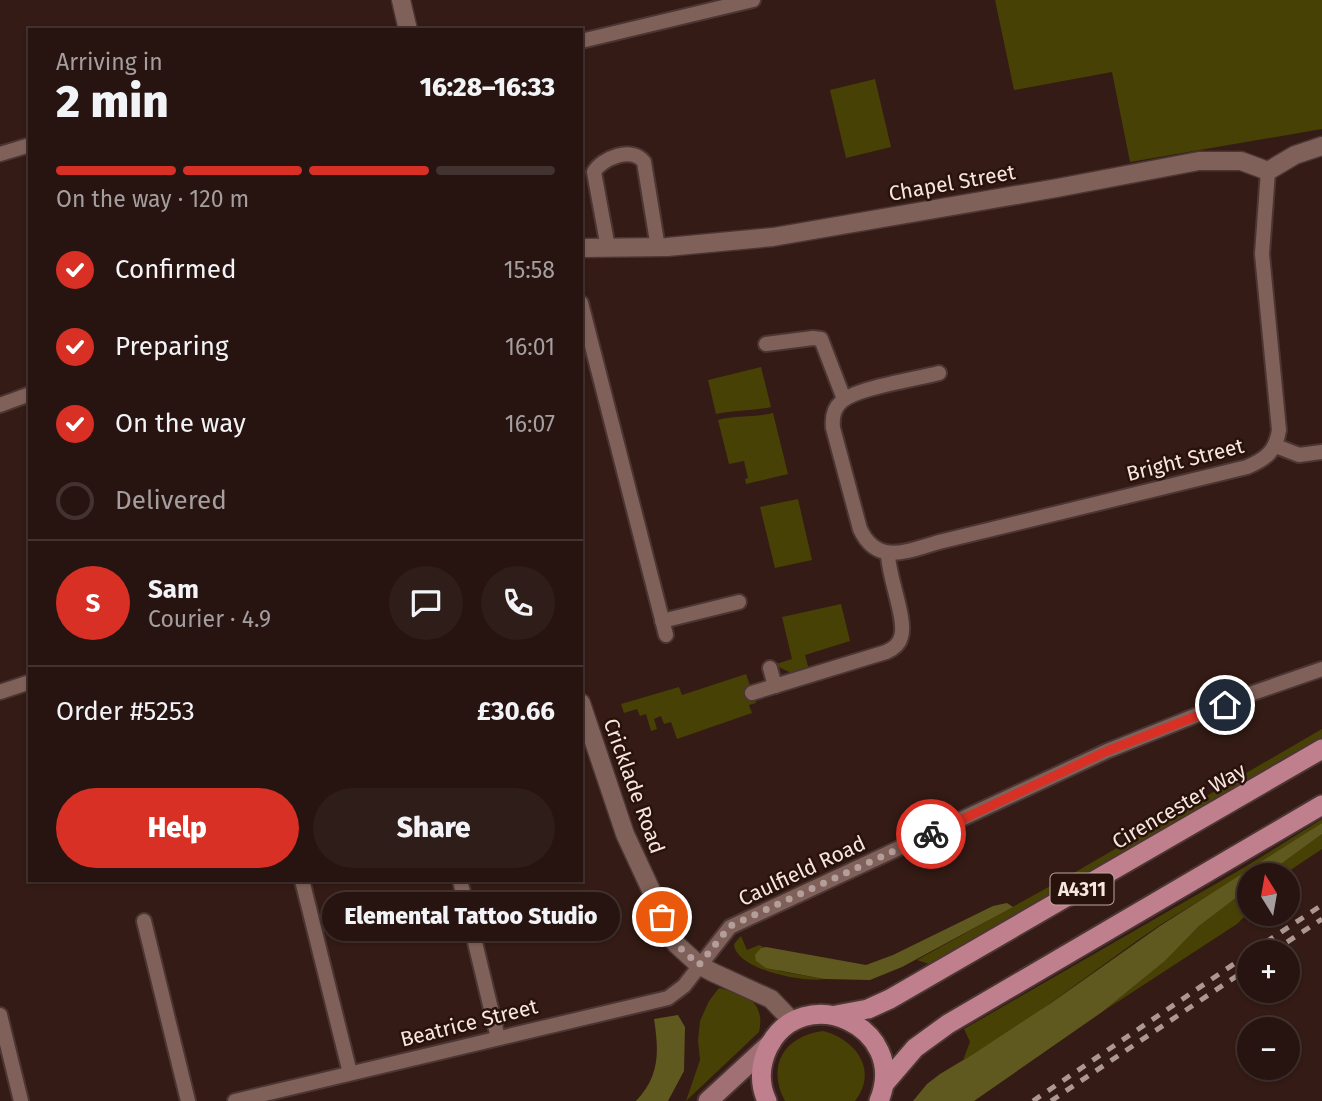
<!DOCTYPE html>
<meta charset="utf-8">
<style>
body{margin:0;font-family:"Fira Sans",sans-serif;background:#2f1d19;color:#f1f3f6;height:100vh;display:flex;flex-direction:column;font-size:26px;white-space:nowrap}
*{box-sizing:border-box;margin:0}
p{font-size:23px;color:#a49e9f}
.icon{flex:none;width:38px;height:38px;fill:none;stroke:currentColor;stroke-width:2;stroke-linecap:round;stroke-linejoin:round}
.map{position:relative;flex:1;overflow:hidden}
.sheet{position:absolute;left:28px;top:28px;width:555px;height:854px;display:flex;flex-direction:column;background:#271410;border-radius:0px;box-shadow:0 2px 5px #0004,0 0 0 2px #433330}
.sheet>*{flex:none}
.needle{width:46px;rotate:349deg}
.buttons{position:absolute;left:1237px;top:863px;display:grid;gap:14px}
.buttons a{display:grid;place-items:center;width:63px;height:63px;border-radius:50%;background:#271410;box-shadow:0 2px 5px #0004,0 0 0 2px #433330;font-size:35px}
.pin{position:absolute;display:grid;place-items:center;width:60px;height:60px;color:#fff;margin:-30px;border:4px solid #fff;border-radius:50%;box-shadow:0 2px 7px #0007}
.courier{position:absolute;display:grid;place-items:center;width:70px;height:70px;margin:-35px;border:5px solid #d93025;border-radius:50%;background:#fff;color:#222;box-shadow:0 2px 9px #0007}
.bubble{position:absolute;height:49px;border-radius:24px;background:#271410;box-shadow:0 2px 5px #0004,0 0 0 2px #433330;font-size:23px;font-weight:800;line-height:49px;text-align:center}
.overview em{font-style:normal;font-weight:800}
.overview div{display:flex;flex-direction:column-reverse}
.overview{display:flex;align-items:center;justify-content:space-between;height:119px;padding:0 28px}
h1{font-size:46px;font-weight:800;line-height:52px}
.bar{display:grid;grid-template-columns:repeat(4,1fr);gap:10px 7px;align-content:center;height:84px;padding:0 28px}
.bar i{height:9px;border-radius:5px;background:#433330}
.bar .on{background:#d93025}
.bar p{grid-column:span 4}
.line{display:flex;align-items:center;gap:18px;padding:0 28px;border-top:2px solid #433330}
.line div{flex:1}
.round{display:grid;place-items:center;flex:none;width:74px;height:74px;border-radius:37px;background:#2f1d19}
ol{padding:0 28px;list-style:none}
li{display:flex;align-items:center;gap:21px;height:77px}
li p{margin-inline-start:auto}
li .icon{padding:7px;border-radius:50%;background:#d93025;color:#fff;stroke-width:4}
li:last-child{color:#a49e9f}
li i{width:38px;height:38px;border:4px solid #433330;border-radius:50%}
.primary-button{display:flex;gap:14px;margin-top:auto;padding:14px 28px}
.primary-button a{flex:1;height:80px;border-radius:42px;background:#d93025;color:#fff;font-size:28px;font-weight:800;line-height:80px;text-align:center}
.primary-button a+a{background:#2f1d19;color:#f1f3f6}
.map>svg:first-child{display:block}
</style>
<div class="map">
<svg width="1322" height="1101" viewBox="0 0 1322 1101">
<rect width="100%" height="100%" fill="#341b15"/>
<g fill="#484106">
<path d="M 995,0 L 1322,0 L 1322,129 L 1130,162 L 1112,72 L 1014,90 Z"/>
<path d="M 875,79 L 891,147 L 846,158 L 830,90 Z"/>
<path d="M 761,367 L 771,407 C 752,411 736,410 716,414 L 708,380 Z"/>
<path d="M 773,413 L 788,474 L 746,484 L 745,479 L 748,478 L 744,461 L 729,464 L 718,420 C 737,415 753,418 773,413 Z"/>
<path d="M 798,499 L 812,560 L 775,568 L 760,507 Z"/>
<path d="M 841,604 L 850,641 L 805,655 L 809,670 L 791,673 L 777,666 L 776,664 L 792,659 L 782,617 Z"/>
<path d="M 746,674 L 756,703 L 749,705 L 752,713 L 677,739 L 671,722 L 664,724 L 661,716 L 654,719 L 657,729 L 651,731 L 646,714 L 640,716 L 637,709 L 624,713 L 621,704 L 679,687 L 682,695 Z"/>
<path d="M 1322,729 L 1322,739 L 933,963 L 929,964 L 917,960 L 1072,874 Z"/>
<path d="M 1322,819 L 1322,823 C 1269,859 1214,891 1160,925 C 1094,969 1032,1021 963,1060 L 970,1042 L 964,1029 L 1245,867 Z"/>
<path d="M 1322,834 L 1322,849 L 1283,875 L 1266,875 Z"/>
<path d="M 1249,888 L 1249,912 L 1237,924 L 1102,1012 L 1165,961 L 1199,926 Z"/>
<path d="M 741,936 L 747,950 L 759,945 L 764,947 L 761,948 L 779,971 L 824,979 C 803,983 735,969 734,944 Z"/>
<path d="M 719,988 C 744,994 766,1000 759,1032 L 686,1101 L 700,1060 L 698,1040 L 700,1021 L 709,1001 Z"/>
<path d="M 823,1031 C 855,1039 879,1070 855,1101 L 785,1101 C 766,1066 784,1036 823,1031 Z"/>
</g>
<g fill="#60591f">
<path d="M 1322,823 L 1322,834 L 1266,875 L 1250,875 L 1249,888 L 1199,926 L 1165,961 L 1102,1012 L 974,1101 L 913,1101 L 927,1084 L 940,1074 L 975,1053 L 1051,1003 L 1160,926 Z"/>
<path d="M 1007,903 L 1013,907 L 902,967 L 870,980 L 824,979 L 766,968 L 756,961 L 755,955 L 761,948 L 766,947 L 866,965 L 893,955 L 993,906 Z"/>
<path d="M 678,1015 L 685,1027 L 684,1071 L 668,1101 L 636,1101 C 660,1076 659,1051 654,1019 Z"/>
</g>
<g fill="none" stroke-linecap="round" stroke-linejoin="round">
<g stroke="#4b3633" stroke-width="18">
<g id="minor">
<path d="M 581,41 L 753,0"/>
<path d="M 0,154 L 30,145"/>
<path d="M 608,248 L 594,172 C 602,158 632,146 644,162 L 658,248"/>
<path d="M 581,303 L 666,635"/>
<path d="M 766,344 L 813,338 L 821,339 L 844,399"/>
<path d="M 939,373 C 917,379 855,388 841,402 C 833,409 832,418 833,428 L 860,529 C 878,568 911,549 943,541 L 1247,467 C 1266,459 1276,451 1279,430 L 1262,254 L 1268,171"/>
<path d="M 0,405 L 30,394"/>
<path d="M 1276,446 L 1299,455 L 1322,452"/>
<path d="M 662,621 L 739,602"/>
<path d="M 770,668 L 775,686"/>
<path d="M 0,692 L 30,682"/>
<path d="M 752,693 L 886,652 C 893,649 899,645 901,637 C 907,620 888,576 888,554"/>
<path d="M 302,880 L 350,1073"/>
<path d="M 460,880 L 498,1038"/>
<path d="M 144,921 L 188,1101"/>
<path d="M 0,1015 L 21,1101"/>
<path d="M 235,1101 L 668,998 L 684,986 L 730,927 L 1107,751 L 1247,695 L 1322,669"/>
</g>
</g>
<g stroke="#4b3633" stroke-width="21">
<g id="tertiary">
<path d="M 401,0 L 408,30"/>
<path d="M 581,248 L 667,247 L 773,237 L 1057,188 L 1199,161 L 1241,161 L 1268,171 L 1295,155 L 1322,146"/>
<path d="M 581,703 L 625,834 L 676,944 L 699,965 L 712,972 L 771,999 L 793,1022"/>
</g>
</g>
<g stroke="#4b3633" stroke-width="23">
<path id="secondary" d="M 708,1101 L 771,1043"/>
</g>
<g stroke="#4b3633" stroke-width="23">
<g id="primary">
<path d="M 836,1015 L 868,1009 L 890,999 L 1322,749"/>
<path d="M 885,1083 L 915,1048 L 948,1024 L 1322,805"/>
<path d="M 767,1101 C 759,1084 760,1065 768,1048 C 802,979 910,1026 879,1101"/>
</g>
</g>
<use href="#minor" stroke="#80615a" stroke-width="14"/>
<use href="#tertiary" stroke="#80615a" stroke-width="18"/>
<use href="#secondary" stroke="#a07074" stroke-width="19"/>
<use href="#primary" stroke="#c07f8d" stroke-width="19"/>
<g stroke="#ac9792" stroke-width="5" stroke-dasharray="9 9" stroke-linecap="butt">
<path d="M 1251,952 L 1322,905"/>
<path d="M 1272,952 L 1322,919"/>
<path d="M 1033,1101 L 1250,953"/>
<path d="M 1051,1101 L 1250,967"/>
</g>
</g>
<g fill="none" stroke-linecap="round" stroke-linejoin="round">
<path stroke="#b39e99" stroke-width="7" stroke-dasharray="0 12.6" d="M 662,917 L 676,944 L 699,965 L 730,926 L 931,834"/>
<path stroke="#d93025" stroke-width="9" d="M 931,834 L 1107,751 L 1225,705"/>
</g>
<g text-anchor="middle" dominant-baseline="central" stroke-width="5" stroke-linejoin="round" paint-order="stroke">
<rect fill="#2a120c" stroke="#baa6a0" stroke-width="2" x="1050.5" y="873.5" width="63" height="31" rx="5"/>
<g font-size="19" font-weight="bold" fill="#f7e5e0">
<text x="1082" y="889">A4311</text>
</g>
<g font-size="21" fill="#f7e5e0" stroke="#2a120c">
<text transform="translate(952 183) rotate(-10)">Chapel Street</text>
<text transform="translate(1185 460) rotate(-14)">Bright Street</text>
<text transform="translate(634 786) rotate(70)">Cricklade Road</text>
<text transform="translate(1179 806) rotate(-30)">Cirencester Way</text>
<text transform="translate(802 871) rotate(-25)">Caulfield Road</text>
<text transform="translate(469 1023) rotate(-14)">Beatrice Street</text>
</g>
</g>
</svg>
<div class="buttons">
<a><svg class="needle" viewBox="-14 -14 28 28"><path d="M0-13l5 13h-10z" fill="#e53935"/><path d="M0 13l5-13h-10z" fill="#a49e9f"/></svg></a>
<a>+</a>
<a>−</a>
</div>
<div class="pin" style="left:662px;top:917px;background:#ea580c"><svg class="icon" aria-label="bag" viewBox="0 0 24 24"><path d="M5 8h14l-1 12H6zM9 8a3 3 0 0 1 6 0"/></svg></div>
<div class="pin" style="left:1225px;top:705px;background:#1f2937"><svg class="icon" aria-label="home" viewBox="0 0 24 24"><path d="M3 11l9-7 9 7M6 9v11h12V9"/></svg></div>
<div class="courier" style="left:931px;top:834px"><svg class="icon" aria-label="bike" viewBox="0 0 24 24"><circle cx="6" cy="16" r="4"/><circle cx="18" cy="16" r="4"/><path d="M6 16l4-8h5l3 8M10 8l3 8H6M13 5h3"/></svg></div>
<div class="bubble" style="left:322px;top:892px;width:298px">Elemental Tattoo Studio</div>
<section class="sheet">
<div class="overview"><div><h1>2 min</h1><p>Arriving in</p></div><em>16:28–16:33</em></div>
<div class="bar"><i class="on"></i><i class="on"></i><i class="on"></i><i></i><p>On the way · 120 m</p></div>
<ol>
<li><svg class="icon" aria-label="check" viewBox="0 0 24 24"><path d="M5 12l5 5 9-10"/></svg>Confirmed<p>15:58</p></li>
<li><svg class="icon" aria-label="check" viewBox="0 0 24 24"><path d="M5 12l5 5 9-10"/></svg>Preparing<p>16:01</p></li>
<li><svg class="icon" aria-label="check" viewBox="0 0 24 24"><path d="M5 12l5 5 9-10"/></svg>On the way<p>16:07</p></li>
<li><i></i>Delivered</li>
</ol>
<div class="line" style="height:126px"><b class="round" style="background:#d93025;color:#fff">S</b><div><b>Sam</b><p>Courier · 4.9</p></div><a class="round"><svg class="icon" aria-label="chat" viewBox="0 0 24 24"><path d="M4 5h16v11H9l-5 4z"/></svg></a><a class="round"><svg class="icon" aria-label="phone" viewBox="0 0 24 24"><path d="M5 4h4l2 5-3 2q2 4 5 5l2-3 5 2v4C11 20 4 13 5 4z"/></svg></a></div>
<div class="line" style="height:91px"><div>Order #5253</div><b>£30.66</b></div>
<div class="primary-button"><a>Help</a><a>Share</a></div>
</section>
</div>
